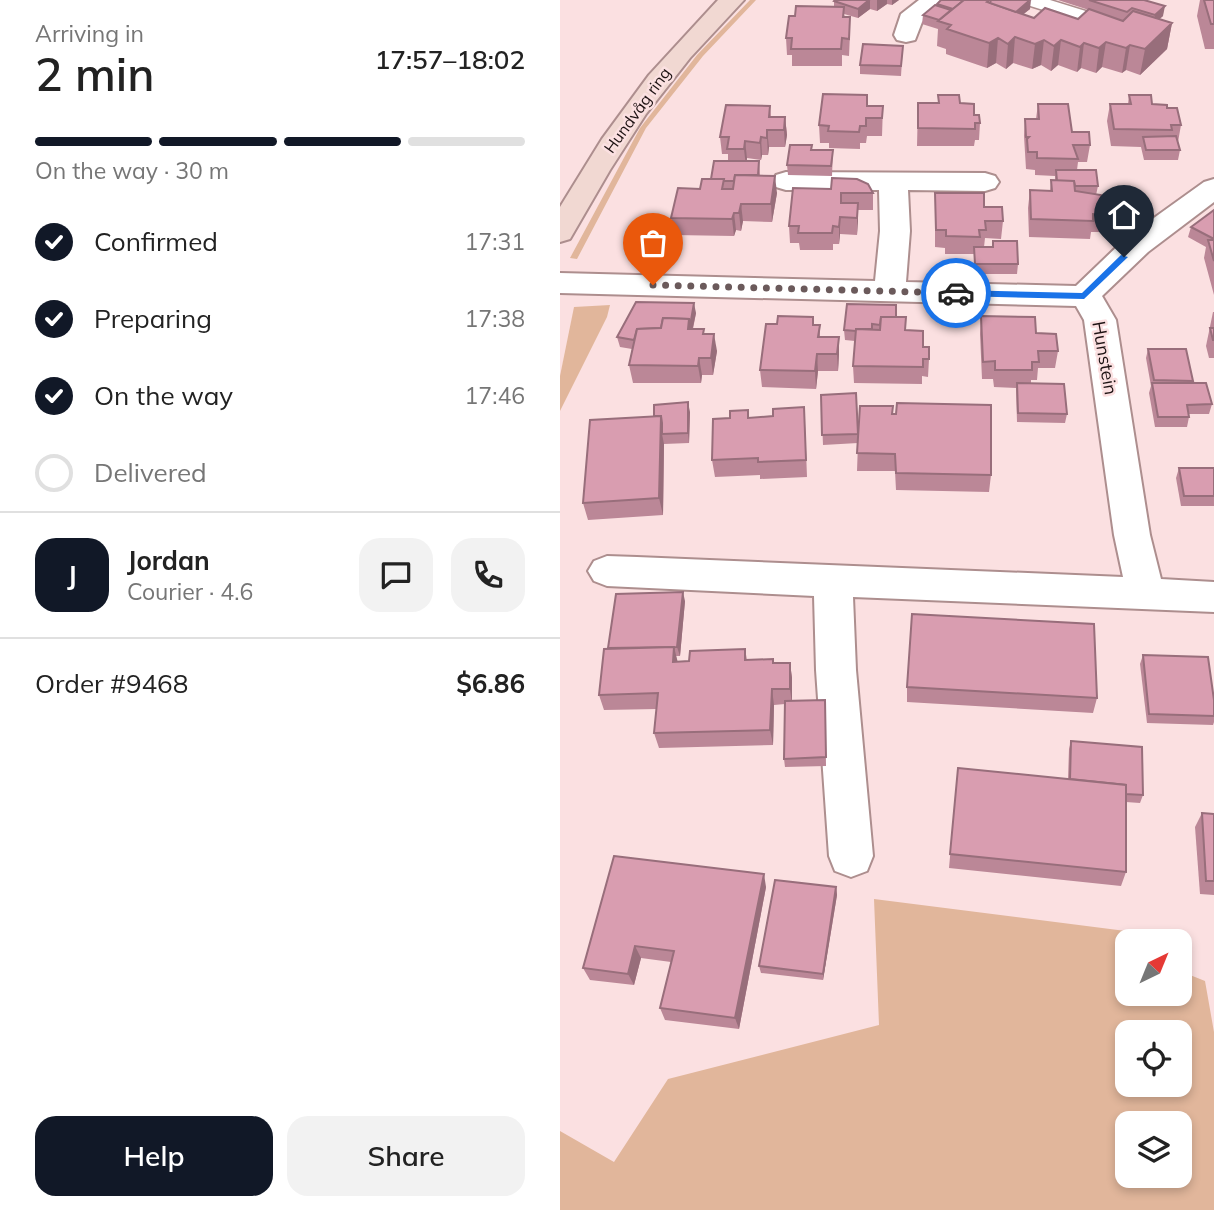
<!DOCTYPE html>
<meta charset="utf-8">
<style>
body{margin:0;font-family:Mulish,sans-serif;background:#f2f2f2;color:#222;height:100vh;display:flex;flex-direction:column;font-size:26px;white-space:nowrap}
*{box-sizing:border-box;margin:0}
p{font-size:23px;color:#767676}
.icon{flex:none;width:38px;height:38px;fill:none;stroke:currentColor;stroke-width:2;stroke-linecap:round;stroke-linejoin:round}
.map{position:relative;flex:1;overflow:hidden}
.drawer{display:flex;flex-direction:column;background:#fff;width:560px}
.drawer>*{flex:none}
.needle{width:46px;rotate:43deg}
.buttons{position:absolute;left:555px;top:929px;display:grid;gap:14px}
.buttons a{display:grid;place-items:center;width:77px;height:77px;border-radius:14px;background:#fff;box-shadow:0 4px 10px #0003;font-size:35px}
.pin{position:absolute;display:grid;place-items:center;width:60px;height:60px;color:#fff;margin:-72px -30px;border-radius:50% 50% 50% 0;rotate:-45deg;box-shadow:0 0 7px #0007}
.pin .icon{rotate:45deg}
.courier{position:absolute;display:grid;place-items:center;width:70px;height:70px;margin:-35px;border:5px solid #1a73e8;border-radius:50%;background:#fff;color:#222;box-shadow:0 2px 9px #0007}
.head em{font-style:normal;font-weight:600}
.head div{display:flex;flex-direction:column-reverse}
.head{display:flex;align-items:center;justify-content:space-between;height:119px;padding:0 35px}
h1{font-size:46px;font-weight:600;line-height:52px}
.bar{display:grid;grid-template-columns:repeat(4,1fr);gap:10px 7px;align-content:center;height:84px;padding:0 35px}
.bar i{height:9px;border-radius:5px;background:#e0e0e0}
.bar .on{background:#111827}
.bar p{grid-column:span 4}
.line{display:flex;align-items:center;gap:18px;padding:0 35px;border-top:2px solid #e0e0e0}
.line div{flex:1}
.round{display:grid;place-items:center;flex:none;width:74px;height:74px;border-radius:21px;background:#f2f2f2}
ol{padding:0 35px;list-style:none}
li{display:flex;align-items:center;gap:21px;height:77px}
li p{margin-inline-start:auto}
li .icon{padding:7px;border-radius:50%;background:#111827;color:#fff;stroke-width:4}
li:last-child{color:#767676}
li i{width:38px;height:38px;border:4px solid #e0e0e0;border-radius:50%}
.action{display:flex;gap:14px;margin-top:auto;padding:14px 35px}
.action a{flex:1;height:80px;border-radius:21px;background:#111827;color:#fff;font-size:28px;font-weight:600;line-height:80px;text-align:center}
.action a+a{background:#f2f2f2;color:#222}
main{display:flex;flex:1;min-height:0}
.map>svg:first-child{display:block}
</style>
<main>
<section class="drawer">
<div class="head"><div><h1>2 min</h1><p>Arriving in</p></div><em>17:57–18:02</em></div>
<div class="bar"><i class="on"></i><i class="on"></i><i class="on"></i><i></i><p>On the way · 30 m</p></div>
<ol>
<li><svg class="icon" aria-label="check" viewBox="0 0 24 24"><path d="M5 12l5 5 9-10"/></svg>Confirmed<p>17:31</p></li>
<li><svg class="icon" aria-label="check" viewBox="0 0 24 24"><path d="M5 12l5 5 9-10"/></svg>Preparing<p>17:38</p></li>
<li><svg class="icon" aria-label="check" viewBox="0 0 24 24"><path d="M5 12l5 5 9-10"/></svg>On the way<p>17:46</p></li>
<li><i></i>Delivered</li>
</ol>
<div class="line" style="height:126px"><b class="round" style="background:#111827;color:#fff">J</b><div><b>Jordan</b><p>Courier · 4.6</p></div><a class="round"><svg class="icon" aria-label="chat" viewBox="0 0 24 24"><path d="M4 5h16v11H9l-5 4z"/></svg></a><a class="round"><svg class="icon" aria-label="phone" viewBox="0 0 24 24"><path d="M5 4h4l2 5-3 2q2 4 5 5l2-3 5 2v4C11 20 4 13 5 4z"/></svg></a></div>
<div class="line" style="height:91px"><div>Order #9468</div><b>$6.86</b></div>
<div class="action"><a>Help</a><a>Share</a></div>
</section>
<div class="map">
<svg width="654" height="1210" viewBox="0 0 654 1210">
<rect width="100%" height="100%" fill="#fbe0e1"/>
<g fill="#e1b69b" fill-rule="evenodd">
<path d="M 190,0 L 196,0 L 143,56 L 86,128 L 17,259 L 10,258 L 80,128 L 137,55 Z"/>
<path d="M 50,305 L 47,317 L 0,411 L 0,376 L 14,307 Z"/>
<path d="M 314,899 L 597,935 L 599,941 L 567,942 L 567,994 L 620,994 L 620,971 L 645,981 L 654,1032 L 654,1210 L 0,1210 L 0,1131 L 54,1162 L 108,1079 L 319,1025 ZM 567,1032 L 620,1032 L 620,1085 L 567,1085 ZM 567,1124 L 620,1124 L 620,1176 L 567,1176 Z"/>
</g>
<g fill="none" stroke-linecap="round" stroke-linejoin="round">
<g stroke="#ad8e8e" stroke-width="3">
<path id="lane" d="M 462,0 L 490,0 L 545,17 L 548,21 L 538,27 L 464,4 Z"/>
</g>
<g stroke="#ad8e8e" stroke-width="4">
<g id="street">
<path d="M 359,0 L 386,0 L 362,22 L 355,40 L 346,42 L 337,40 L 334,35 L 341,14 Z"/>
<path d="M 226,172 L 425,173 L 435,176 L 439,182 L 435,188 L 425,191 L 348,190 L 350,231 L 346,282 L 516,286 L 566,238 L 644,182 L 654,179 L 654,202 L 588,252 L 542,296 L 556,320 L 590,535 L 601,579 L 654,582 L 654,612 L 293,597 L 296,670 L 313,856 L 307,871 L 291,877 L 275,871 L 269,856 L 256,670 L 254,596 L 47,586 L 34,581 L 28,571 L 34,561 L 47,556 L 77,557 L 563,577 L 554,535 L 524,320 L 516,306 L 0,293 L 0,273 L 315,281 L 320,231 L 319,190 L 226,190 L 216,187 L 212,181 L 216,175 Z"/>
</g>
</g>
<g stroke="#ad8e8e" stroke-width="4">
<path id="secondary" d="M 158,0 L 184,0 L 130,58 L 86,114 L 50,170 L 10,239 L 0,242 L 0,207 L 42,139 L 89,75 Z"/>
</g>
<use href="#lane" fill="#fff" fill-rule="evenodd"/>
<use href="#street" fill="#fff" fill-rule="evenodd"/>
<use href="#secondary" fill="#f1d8d2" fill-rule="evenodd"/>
</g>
<g fill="#bb8797">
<path d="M 275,0 L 339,0 L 332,5 L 327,4 L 317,11 L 310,9 L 298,18 L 284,14 L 290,34 L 289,56 L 282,55 L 282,66 L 232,66 L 232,55 L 227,55 L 226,38 L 235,16 L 274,7 L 274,1 Z"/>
<path d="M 498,0 L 584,0 L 603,16 L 599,19 L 612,23 L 607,49 L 580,75 L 566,70 L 562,73 L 542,67 L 536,73 L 521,68 L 517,72 L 498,65 L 491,71 L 481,65 L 472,69 L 453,63 L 446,69 L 436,63 L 427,68 L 386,54 L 386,49 L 377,46 L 378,29 L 362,24 L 363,15 L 377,6 L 377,4 L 470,9 L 463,14 L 474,18 L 518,19 L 529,10 Z"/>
<path d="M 640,0 L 654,0 L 654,49 L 645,49 L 637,16 Z"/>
<path d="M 343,46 L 341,76 L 300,74 L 300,65 Z"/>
<path d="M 307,95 L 308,106 L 323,106 L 322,136 L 307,136 L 306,143 L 300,143 L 300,149 L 269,148 L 269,143 L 260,143 L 259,125 Z"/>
<path d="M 378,95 L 400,103 L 414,115 L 420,123 L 419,140 L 415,140 L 414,146 L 357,146 L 358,103 L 378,103 Z"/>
<path d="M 569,95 L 592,104 L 607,108 L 621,125 L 618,142 L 620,150 L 618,160 L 584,160 L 581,147 L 551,146 L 547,121 L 550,104 L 568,104 Z"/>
<path d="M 478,104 L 530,145 L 527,162 L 518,162 L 517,170 L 538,186 L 536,195 L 543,215 L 540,232 L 531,232 L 530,239 L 469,237 L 468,208 L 470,190 L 490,191 L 491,180 L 495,181 L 495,176 L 475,175 L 475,170 L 466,169 L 464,136 L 465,119 L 476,119 Z"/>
<path d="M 210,106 L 211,117 L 225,117 L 227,135 L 225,147 L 209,147 L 208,155 L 202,155 L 201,160 L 187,158 L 187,161 L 199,161 L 200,175 L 217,193 L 212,222 L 183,221 L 181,231 L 176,230 L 174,236 L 114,235 L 111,218 L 168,161 L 168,154 L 162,154 L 160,137 Z"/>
<path d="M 252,150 L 273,150 L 272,176 L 228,175 L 227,165 Z"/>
<path d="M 233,188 L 313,193 L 313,210 L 298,210 L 297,235 L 280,234 L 279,244 L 273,244 L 273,250 L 240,250 L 239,243 L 230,243 L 229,226 Z"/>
<path d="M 375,193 L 424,207 L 443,221 L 441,239 L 425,238 L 424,247 L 432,247 L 433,241 L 458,264 L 457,274 L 414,274 L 414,254 L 385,254 L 385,248 L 375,247 Z"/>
<path d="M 654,210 L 654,295 L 644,258 L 646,247 L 628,237 L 631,227 Z"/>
<path d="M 653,312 L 654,312 L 654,358 L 649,358 L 646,346 Z"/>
<path d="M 136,313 L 133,329 L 144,329 L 144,334 L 157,351 L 153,375 L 142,375 L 141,383 L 73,383 L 69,365 L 72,349 L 60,347 L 57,337 Z"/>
<path d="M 421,316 L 476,333 L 498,351 L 495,368 L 478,368 L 477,380 L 471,380 L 471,383 L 507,414 L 505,423 L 457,422 L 456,388 L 434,387 L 433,379 L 422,379 L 420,334 Z"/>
<path d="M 336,317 L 346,330 L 363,347 L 369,359 L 368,377 L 362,376 L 362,384 L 294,383 L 293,366 L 295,341 L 285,340 L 284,330 Z"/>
<path d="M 254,325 L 260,325 L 260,337 L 279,354 L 278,371 L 258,371 L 256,389 L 202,387 L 200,370 Z"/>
<path d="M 588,349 L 633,381 L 632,383 L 652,404 L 649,414 L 629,414 L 629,417 L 627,427 L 595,427 L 589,393 L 591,386 L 586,358 Z"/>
<path d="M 261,395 L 298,433 L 332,414 L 431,475 L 429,492 L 336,490 L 335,471 L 297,471 L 298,443 L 263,445 Z"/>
<path d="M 130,412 L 129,443 L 104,444 L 103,515 L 28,520 L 23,503 L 94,416 Z"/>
<path d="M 188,418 L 245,424 L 247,477 L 200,479 L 200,475 L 155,477 L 152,460 Z"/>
<path d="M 619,468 L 654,468 L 654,506 L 621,506 L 616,478 Z"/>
<path d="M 125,601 L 120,656 L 116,656 L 117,662 L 129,661 L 185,649 L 187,660 L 213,663 L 230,663 L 232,678 L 232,701 L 265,700 L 266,766 L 225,767 L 224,759 L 225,704 L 214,705 L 213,745 L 99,748 L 94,733 L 97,709 L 44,710 L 39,695 Z"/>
<path d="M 583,655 L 654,700 L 654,722 L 653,725 L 587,723 L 580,664 Z"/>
<path d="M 347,687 L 537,698 L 533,713 L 347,702 Z"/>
<path d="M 511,741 L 583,795 L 580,803 L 566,802 L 566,872 L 561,886 L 389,868 L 398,768 L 508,779 L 509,749 Z"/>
<path d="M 642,813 L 654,814 L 654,895 L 640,894 L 635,827 Z"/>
<path d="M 206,887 L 179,1029 L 105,1020 L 100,1008 L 111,962 L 81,958 L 74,985 L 30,980 L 23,968 Z"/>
<path d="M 276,887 L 277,895 L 263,980 L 201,973 L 199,966 Z"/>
</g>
<g fill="#986e7b">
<path d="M 310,0 L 310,9 L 298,18 L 298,9 Z"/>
<path d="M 317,0 L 327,0 L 327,4 L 317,11 Z"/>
<path d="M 332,0 L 339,0 L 332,5 Z"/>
<path d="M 471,0 L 470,9 L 455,21 L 456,12 Z"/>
<path d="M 605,6 L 603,16 L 593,25 L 595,15 Z"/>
<path d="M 612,23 L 607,49 L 580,75 L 585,49 Z"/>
<path d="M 455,37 L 453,63 L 446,69 L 448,44 Z"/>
<path d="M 438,38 L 436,63 L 427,68 L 429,43 Z"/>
<path d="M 484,40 L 481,65 L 472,69 L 475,44 Z"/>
<path d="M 501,40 L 498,65 L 491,71 L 494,46 Z"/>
<path d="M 546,42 L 542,67 L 536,73 L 539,48 Z"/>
<path d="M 524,43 L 521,68 L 517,72 L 520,47 Z"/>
<path d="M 570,45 L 566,70 L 562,73 L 566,48 Z"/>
<path d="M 225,117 L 227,135 L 225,147 L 224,130 Z"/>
<path d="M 207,130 L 209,147 L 208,155 L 207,138 Z"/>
<path d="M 201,137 L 202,155 L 201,160 L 200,143 Z"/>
<path d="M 185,141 L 187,158 L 186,167 L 184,149 Z"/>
<path d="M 215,176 L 217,193 L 212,222 L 211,204 Z"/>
<path d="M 298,203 L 298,221 L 297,235 L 297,218 Z"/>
<path d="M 181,204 L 183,221 L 181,231 L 179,213 Z"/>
<path d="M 174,213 L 176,230 L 174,236 L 172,219 Z"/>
<path d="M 280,217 L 280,234 L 279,244 L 279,227 Z"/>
<path d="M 134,303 L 136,313 L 131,336 L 128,329 L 129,319 Z"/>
<path d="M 154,334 L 157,351 L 153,375 L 151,358 Z"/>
<path d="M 279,337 L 279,354 L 278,371 L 277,354 Z"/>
<path d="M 257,354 L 258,371 L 256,389 L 255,371 Z"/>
<path d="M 139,358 L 142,375 L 141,383 L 138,366 Z"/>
<path d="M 128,402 L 130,412 L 129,443 L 128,433 Z"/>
<path d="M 101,416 L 104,434 L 102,434 L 104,444 L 103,515 L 99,498 Z"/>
<path d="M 123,592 L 125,601 L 120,656 L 117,647 Z"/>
<path d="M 114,647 L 118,663 L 113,662 Z"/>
<path d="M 230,663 L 232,678 L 232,704 L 230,689 Z"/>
<path d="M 212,689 L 214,705 L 213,745 L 210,730 Z"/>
<path d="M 204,874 L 206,887 L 179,1029 L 175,1018 Z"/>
<path d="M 276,887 L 277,895 L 263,980 L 263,974 Z"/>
<path d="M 75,946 L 81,958 L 74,985 L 68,974 Z"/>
</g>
<g fill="#d99db0" stroke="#986e7b" stroke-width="2">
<path d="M 275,0 L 309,0 L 298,9 L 274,1 Z"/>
<path d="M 381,0 L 404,0 L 393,9 L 377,4 Z"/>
<path d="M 404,0 L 430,0 L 427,2 L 474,18 L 485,8 L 518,19 L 529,9 L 563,21 L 573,11 L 612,23 L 585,49 L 570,45 L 566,48 L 546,42 L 539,48 L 524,43 L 520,47 L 501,40 L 494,46 L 484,40 L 475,44 L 455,37 L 448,44 L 438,38 L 429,43 L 387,29 L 391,25 L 378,21 Z"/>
<path d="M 431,0 L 470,0 L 456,12 L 430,3 Z"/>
<path d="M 529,0 L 584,0 L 605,6 L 595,15 L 572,8 L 567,12 Z"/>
<path d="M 644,0 L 654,0 L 654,24 L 651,24 Z"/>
<path d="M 375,5 L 391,10 L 379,20 L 363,15 Z"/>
<path d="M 236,6 L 284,7 L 283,17 L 290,17 L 289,39 L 282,38 L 281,49 L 231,49 L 232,38 L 226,38 L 229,16 L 235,16 Z"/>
<path d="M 303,44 L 343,46 L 341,66 L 300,65 Z"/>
<path d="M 263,94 L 307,95 L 307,106 L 323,106 L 322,118 L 306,118 L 306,126 L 300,126 L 299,132 L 268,131 L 269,126 L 259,125 Z"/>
<path d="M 378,95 L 399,95 L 400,103 L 414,104 L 414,115 L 419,115 L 420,123 L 415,123 L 415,129 L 358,128 L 358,103 L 379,103 Z"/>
<path d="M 569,95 L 591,95 L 592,104 L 607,105 L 607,108 L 617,108 L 621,125 L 611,125 L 612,130 L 554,129 L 550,104 L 571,104 Z"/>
<path d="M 478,104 L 508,104 L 512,132 L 529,132 L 530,145 L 513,145 L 518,159 L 477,158 L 477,152 L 468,152 L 467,139 L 469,137 L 466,137 L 465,119 L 479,119 Z"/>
<path d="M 166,105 L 210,106 L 209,117 L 225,117 L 224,130 L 207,130 L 207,138 L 201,137 L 200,143 L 185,141 L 184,149 L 167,149 L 169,137 L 160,137 Z"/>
<path d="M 616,136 L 620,150 L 586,150 L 583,137 Z"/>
<path d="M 230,145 L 252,145 L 251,150 L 273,150 L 271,166 L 227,165 Z"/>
<path d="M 154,161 L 199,161 L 198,175 L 175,175 L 174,181 L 164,181 L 164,179 L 151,179 Z"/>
<path d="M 496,170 L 536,170 L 538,186 L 515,186 L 514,181 L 497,181 Z"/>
<path d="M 175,175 L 215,176 L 211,204 L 181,204 L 179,213 L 174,213 L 172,219 L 111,218 L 118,188 L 140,189 L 142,179 L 164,179 L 162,189 L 173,189 Z"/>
<path d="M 272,178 L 297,179 L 308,184 L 313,193 L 281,193 L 281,203 L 298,203 L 297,218 L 280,217 L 279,227 L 273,226 L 272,233 L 238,233 L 239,226 L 229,226 L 233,188 L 271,189 Z"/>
<path d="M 491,180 L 514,181 L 515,191 L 541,195 L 543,215 L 533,214 L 533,221 L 471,219 L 470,190 L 492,191 Z"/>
<path d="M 375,193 L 424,193 L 424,207 L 442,207 L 443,221 L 425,221 L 426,230 L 419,230 L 420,237 L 386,236 L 386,230 L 376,230 Z"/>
<path d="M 654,210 L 654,239 L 631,227 Z"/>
<path d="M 648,240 L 654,240 L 654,261 Z"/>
<path d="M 433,241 L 457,241 L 458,264 L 415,264 L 414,247 L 433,247 Z"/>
<path d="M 76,302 L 134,303 L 130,326 L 129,319 L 103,318 L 101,328 L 77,329 L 74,340 L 57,337 Z"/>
<path d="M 287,304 L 336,305 L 336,317 L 321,317 L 320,325 L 312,324 L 312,329 L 296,329 L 296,331 L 284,330 Z"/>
<path d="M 218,316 L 253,317 L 253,325 L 260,325 L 258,337 L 279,337 L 277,354 L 257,354 L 255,371 L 200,370 L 206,324 L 217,324 Z"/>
<path d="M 421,316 L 475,317 L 476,333 L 496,334 L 498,351 L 478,351 L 479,362 L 472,362 L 472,370 L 435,370 L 435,361 L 423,362 Z"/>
<path d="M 321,317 L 346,317 L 345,330 L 363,331 L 363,347 L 369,347 L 369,359 L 363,359 L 363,367 L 293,366 L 296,329 L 320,330 Z"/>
<path d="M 103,318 L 129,319 L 128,329 L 144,329 L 143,334 L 154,334 L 151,358 L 139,358 L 138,366 L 69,365 L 77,329 L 101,328 Z"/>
<path d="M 650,328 L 654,328 L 654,340 L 653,340 Z"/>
<path d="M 588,349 L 626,349 L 633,381 L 594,380 Z"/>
<path d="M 457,383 L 504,384 L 507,414 L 458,413 Z"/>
<path d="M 592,383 L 646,383 L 652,404 L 627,405 L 629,417 L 598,417 Z"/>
<path d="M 296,393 L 298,434 L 262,435 L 261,395 Z"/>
<path d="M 128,402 L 128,433 L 102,434 L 102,423 L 101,416 L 94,416 L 94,405 Z"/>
<path d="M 337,403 L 431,405 L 431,475 L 336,473 L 335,454 L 297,453 L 300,406 L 333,406 L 332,414 L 336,414 Z"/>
<path d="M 244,407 L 246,460 L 198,462 L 198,458 L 152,460 L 153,419 L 170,418 L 170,411 L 188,410 L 188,418 L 213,416 L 213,409 Z"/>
<path d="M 101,416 L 99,498 L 23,503 L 30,420 Z"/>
<path d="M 619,468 L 654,468 L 654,496 L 624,496 Z"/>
<path d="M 123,592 L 117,647 L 48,648 L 56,594 Z"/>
<path d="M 352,614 L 534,624 L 537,698 L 347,687 Z"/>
<path d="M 114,647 L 113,662 L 129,661 L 130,651 L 185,649 L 185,660 L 213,659 L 213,663 L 230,663 L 230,689 L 212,689 L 210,730 L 94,733 L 98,693 L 39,695 L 44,649 Z"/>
<path d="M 583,655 L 648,657 L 654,700 L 654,716 L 589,714 Z"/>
<path d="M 265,700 L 266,757 L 224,759 L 225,701 Z"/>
<path d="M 511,741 L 582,747 L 583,795 L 566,794 L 566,785 L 510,779 Z"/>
<path d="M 398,768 L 566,785 L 566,872 L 390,854 Z"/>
<path d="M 642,813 L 654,814 L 654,881 L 646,881 Z"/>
<path d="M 54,856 L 204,874 L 175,1018 L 100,1008 L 114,951 L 75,946 L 68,974 L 23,968 Z"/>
<path d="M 215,880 L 276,887 L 263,974 L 199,966 Z"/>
</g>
<path fill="#1a73e8" d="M 561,255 L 568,257 L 524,299 L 396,296 L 391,293 L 396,290 L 522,293 Z"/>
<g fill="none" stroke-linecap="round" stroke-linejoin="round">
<path stroke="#6b5a5b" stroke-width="7" stroke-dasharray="0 12.6" d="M 93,285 L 396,293"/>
</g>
<g text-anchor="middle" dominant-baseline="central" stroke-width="5" stroke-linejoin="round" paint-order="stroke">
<g font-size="16" fill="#1d1213" stroke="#fbe0e1">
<text transform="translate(77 110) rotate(-54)">Hundvåg ring</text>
</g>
<g font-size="18" fill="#1d1213" stroke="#fbe0e1">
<text transform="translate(545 358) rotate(80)">Hunstein</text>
</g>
</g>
</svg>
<div class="buttons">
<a><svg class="needle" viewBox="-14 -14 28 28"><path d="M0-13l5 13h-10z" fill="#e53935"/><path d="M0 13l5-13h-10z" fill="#767676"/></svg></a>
<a><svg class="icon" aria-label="locate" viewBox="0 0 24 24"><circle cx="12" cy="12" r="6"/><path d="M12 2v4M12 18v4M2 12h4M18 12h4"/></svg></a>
<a><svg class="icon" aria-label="layers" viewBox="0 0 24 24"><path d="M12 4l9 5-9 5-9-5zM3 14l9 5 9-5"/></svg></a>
</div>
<div class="pin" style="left:93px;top:285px;background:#ea580c"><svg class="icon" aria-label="bag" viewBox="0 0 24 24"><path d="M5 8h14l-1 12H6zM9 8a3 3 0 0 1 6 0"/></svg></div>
<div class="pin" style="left:564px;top:257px;background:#1f2937"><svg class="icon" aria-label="home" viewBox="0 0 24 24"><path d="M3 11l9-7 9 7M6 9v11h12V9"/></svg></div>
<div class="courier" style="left:396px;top:293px"><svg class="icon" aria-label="car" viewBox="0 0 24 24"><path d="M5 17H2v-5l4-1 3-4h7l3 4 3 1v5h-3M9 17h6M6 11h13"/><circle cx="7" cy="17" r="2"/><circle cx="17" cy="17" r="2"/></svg></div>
</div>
</main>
